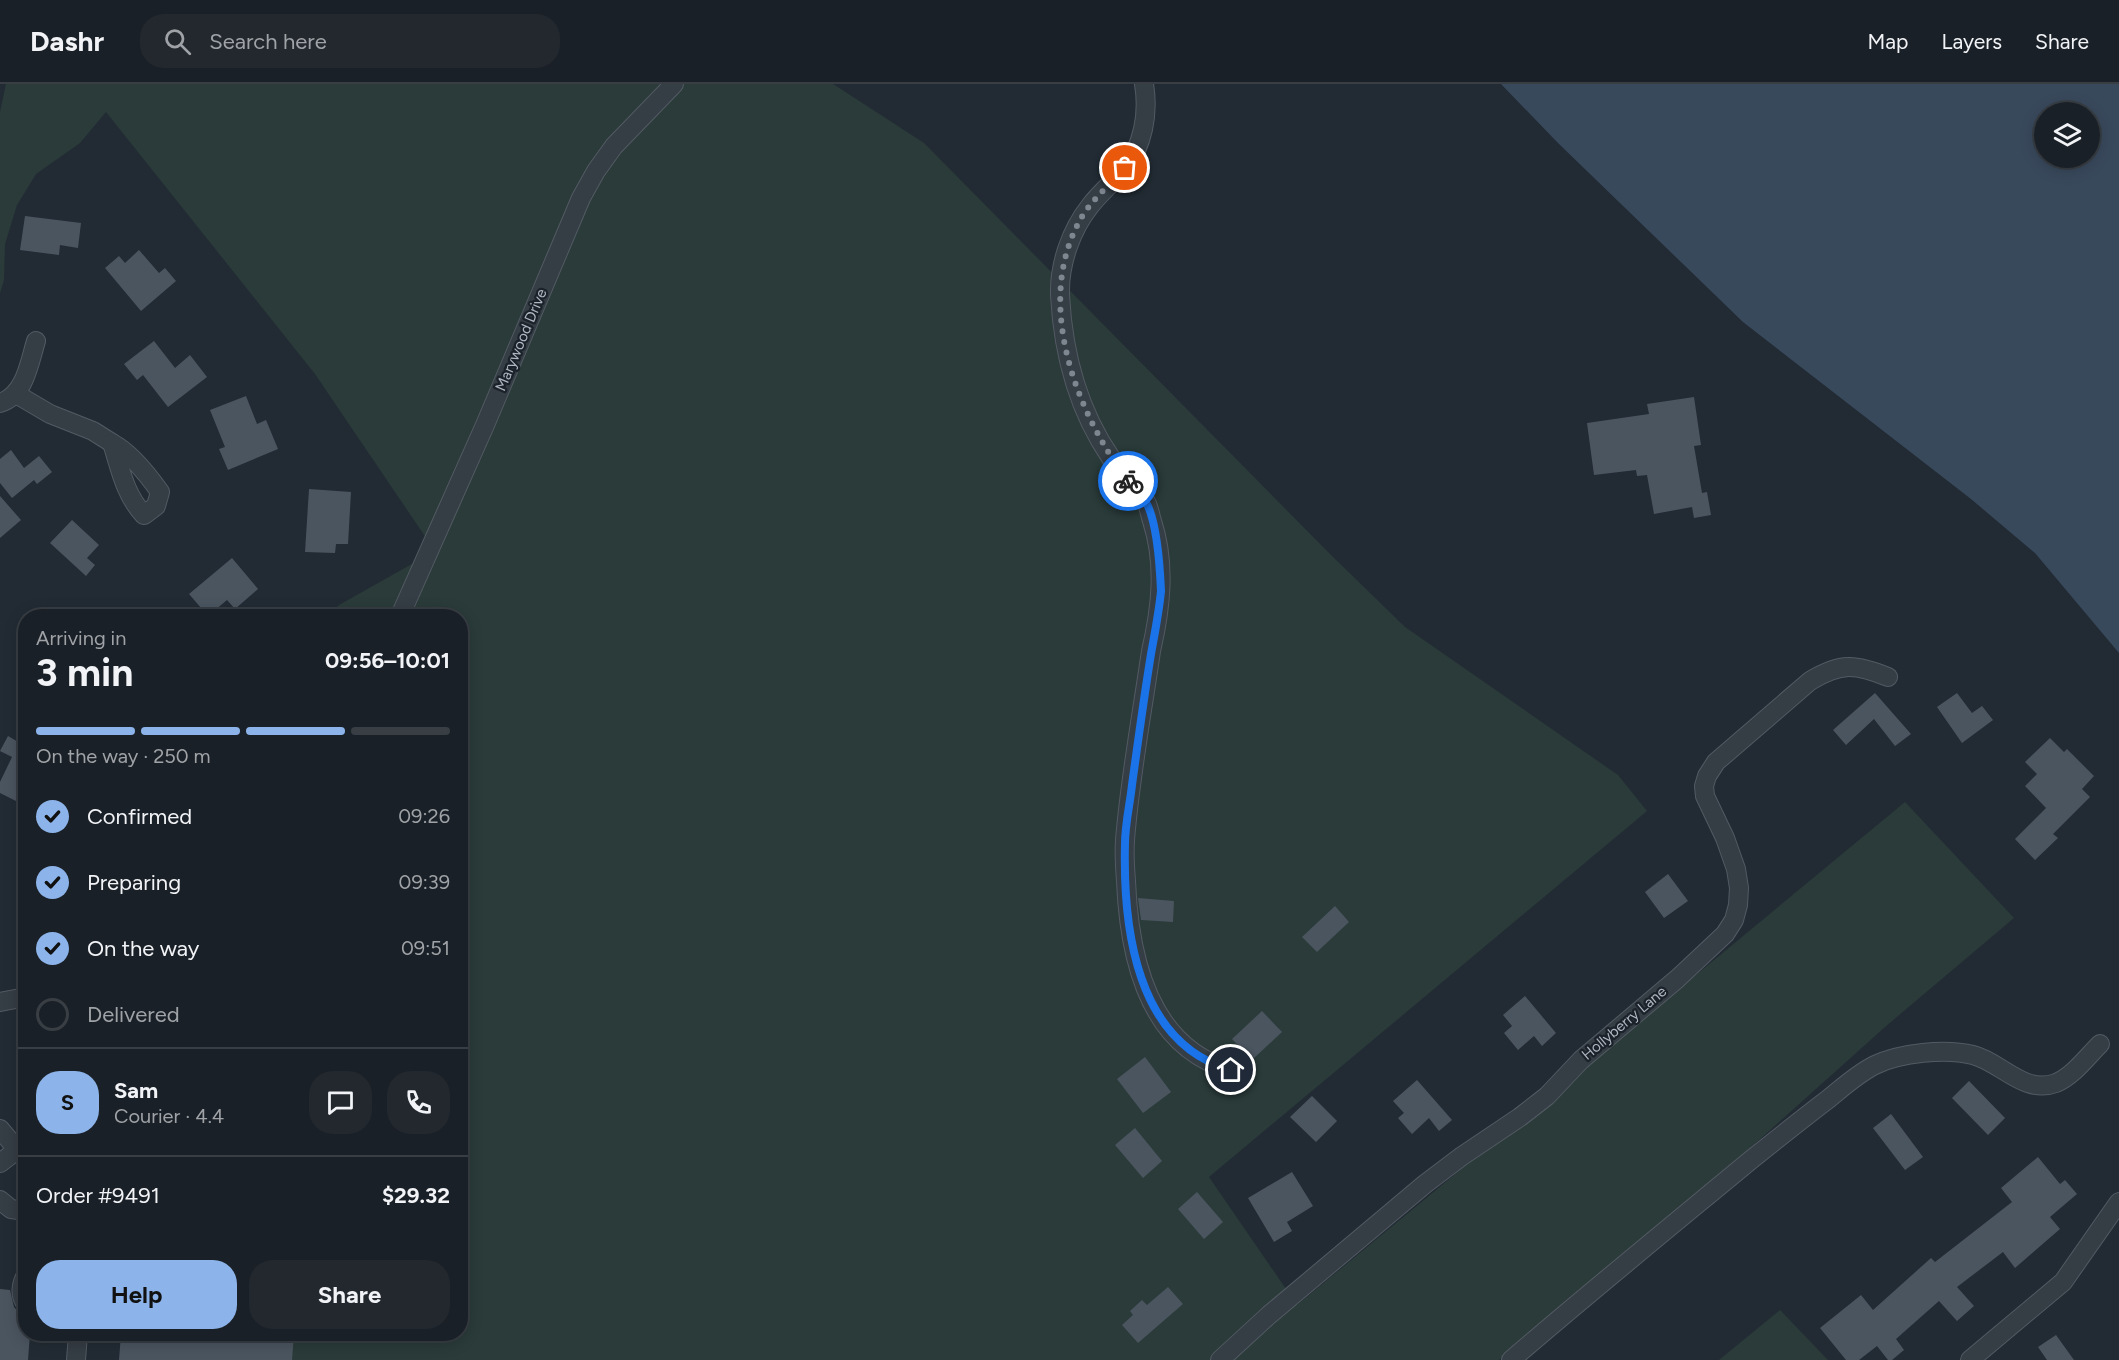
<!DOCTYPE html>
<meta charset="utf-8">
<style>
body{margin:0;font-family:Figtree,sans-serif;background:#23282f;color:#f1f3f6;height:100vh;display:flex;flex-direction:column;font-size:22px;white-space:nowrap}
*{box-sizing:border-box;margin:0}
p{font-size:20px;color:#9fa3a7}
.icon{flex:none;width:33px;height:33px;fill:none;stroke:currentColor;stroke-width:2;stroke-linecap:round;stroke-linejoin:round}
.map{position:relative;flex:1;overflow:hidden}
.details{position:absolute;left:18px;top:525px;width:450px;height:732px;display:flex;flex-direction:column;background:#1a2027;border-radius:24px;box-shadow:0 3px 15px #0003,0 0 0 2px #383e44}
.details>*{flex:none}
.controls{position:absolute;left:2034px;top:18px;display:grid;gap:12px}
.controls a{display:grid;place-items:center;width:66px;height:66px;border-radius:50%;background:#1a2027;box-shadow:0 3px 15px #0003,0 0 0 2px #383e44;font-size:30px}
.pin{position:absolute;display:grid;place-items:center;width:51px;height:51px;color:#fff;margin:-26px;border:3px solid #fff;border-radius:50%;box-shadow:0 2px 6px #0007}
.courier{position:absolute;display:grid;place-items:center;width:60px;height:60px;margin:-30px;border:4px solid #1a73e8;border-radius:50%;background:#fff;color:#222;box-shadow:0 2px 8px #0007}
.headline em{font-style:normal;font-weight:700}
.headline div{display:flex;flex-direction:column-reverse}
.headline{display:flex;align-items:center;justify-content:space-between;height:102px;padding:0 18px}
h1{font-size:39px;font-weight:700;line-height:45px}
.bar{display:grid;grid-template-columns:repeat(4,1fr);gap:9px 6px;align-content:center;height:72px;padding:0 18px}
.bar i{height:8px;border-radius:4px;background:#383e44}
.bar .selected{background:#8cb4ea}
.bar p{grid-column:span 4}
.line{display:flex;align-items:center;gap:15px;padding:0 18px;border-top:2px solid #383e44}
.line div{flex:1}
.round{display:grid;place-items:center;flex:none;width:63px;height:63px;border-radius:24px;background:#23282f}
ol{padding:0 18px;list-style:none}
li{display:flex;align-items:center;gap:18px;height:66px}
li p{margin-inline-start:auto}
li .icon{padding:6px;border-radius:50%;background:#8cb4ea;color:#111;stroke-width:4}
li:last-child{color:#9fa3a7}
li i{width:33px;height:33px;border:3px solid #383e44;border-radius:50%}
.button{display:flex;gap:12px;margin-top:auto;padding:12px 18px}
.button a{flex:1;height:69px;border-radius:24px;background:#8cb4ea;color:#111;font-size:24px;font-weight:700;line-height:69px;text-align:center}
.button a+a{background:#23282f;color:#f1f3f6}
header{display:flex;align-items:center;gap:36px;box-sizing:border-box;height:84px;padding:0 30px;background:#1a2027;border-bottom:2px solid #383e44}
header strong{font-size:28px}
nav{display:flex;gap:33px;margin-inline-start:auto;font-size:21px}
.search{width:420px;height:54px;background:#23282f;display:flex;align-items:center;gap:15px;box-sizing:border-box;padding:0 21px;border-radius:24px;color:#9fa3a7;font-size:22px}
.map>svg:first-child{display:block}
</style>
<header>
<strong>Dashr</strong>
<div class="search"><svg class="icon" aria-label="search" viewBox="0 0 24 24"><circle cx="10" cy="10" r="6"/><path d="M15 15l6 6"/></svg>Search here</div>
<nav><a>Map</a><a>Layers</a><a>Share</a></nav>
</header>
<div class="map">
<svg width="2119" height="1276" viewBox="0 0 2119 1276">
<rect width="100%" height="100%" fill="#222b34"/>
<g fill="#2a3b3a">
<path d="M 6,0 L 833,0 L 924,59 L 1329,469 L 1405,543 L 1618,691 L 1647,727 L 1209,1093 L 1297,1221 L 1905,718 L 2014,834 L 1885,943 L 1652,1152 L 1499,1276 L 292,1276 L 285,1262 L 274,1250 L 460,1250 L 460,532 L 327,532 L 339,521 L 435,467 L 315,290 L 106,28 L 80,59 L 36,90 L 17,121 L 5,160 L 4,196 L 0,209 L 0,28 Z"/>
<path d="M 1780,1226 L 1828,1276 L 1719,1276 Z"/>
</g>
<path fill="#39495c" fill-rule="evenodd" d="M 1501,0 L 2119,0 L 2119,569 L 2035,469 L 1971,415 L 1743,238 L 1558,59 ZM 2044,28 L 2090,28 L 2090,74 L 2044,74 Z"/>
<g fill="#4b5560">
<path d="M 25,132 L 81,139 L 78,164 L 60,161 L 59,171 L 20,166 Z"/>
<path d="M 139,166 L 159,189 L 165,184 L 176,197 L 141,227 L 105,184 L 119,172 L 125,179 Z"/>
<path d="M 154,257 L 175,284 L 190,271 L 207,293 L 168,323 L 143,291 L 137,296 L 124,280 Z"/>
<path d="M 246,312 L 257,340 L 266,336 L 278,365 L 228,386 L 219,365 L 225,363 L 210,326 Z"/>
<path d="M 1694,313 L 1701,361 L 1694,362 L 1702,409 L 1707,408 L 1711,431 L 1694,434 L 1692,423 L 1654,430 L 1647,391 L 1637,392 L 1636,386 L 1594,391 L 1587,339 L 1649,330 L 1647,320 Z"/>
<path d="M 11,366 L 24,384 L 39,372 L 52,388 L 37,400 L 34,396 L 12,414 L 0,399 L 0,375 Z"/>
<path d="M 309,405 L 351,408 L 348,460 L 336,460 L 335,469 L 305,468 Z"/>
<path d="M 0,412 L 21,436 L 0,454 Z"/>
<path d="M 72,436 L 99,461 L 87,474 L 95,481 L 86,492 L 50,459 Z"/>
<path d="M 232,474 L 258,505 L 235,525 L 227,516 L 208,532 L 189,510 Z"/>
<path d="M 1875,609 L 1911,650 L 1895,662 L 1874,635 L 1846,661 L 1833,646 Z"/>
<path d="M 1957,609 L 1972,629 L 1982,622 L 1993,636 L 1962,659 L 1937,623 Z"/>
<path d="M 26,647 L 26,722 L 0,709 L 0,698 L 12,673 L 0,667 L 8,652 L 20,659 Z"/>
<path d="M 2050,654 L 2064,668 L 2067,665 L 2094,692 L 2082,705 L 2090,713 L 2053,750 L 2058,754 L 2035,776 L 2015,755 L 2046,724 L 2025,702 L 2037,690 L 2025,678 Z"/>
<path d="M 1668,790 L 1688,817 L 1664,834 L 1645,808 Z"/>
<path d="M 1138,814 L 1174,817 L 1173,838 L 1141,836 Z"/>
<path d="M 1335,822 L 1349,838 L 1317,868 L 1302,853 Z"/>
<path d="M 1525,912 L 1556,949 L 1542,962 L 1534,952 L 1518,966 L 1504,949 L 1512,942 L 1503,931 Z"/>
<path d="M 1262,927 L 1282,948 L 1252,976 L 1232,955 Z"/>
<path d="M 1145,973 L 1171,1008 L 1143,1029 L 1117,995 Z"/>
<path d="M 1417,996 L 1452,1036 L 1439,1047 L 1429,1034 L 1412,1050 L 1398,1034 L 1404,1029 L 1393,1017 Z"/>
<path d="M 1969,997 L 2005,1034 L 1988,1051 L 1952,1014 Z"/>
<path d="M 1312,1012 L 1337,1037 L 1316,1058 L 1290,1033 Z"/>
<path d="M 1891,1030 L 1923,1073 L 1905,1086 L 1873,1044 Z"/>
<path d="M 1135,1044 L 1162,1077 L 1143,1094 L 1115,1061 Z"/>
<path d="M 2038,1073 L 2060,1100 L 2065,1096 L 2077,1110 L 2050,1133 L 2060,1145 L 2015,1184 L 2003,1168 L 1957,1203 L 1974,1222 L 1957,1237 L 1939,1217 L 1896,1255 L 1904,1266 L 1892,1276 L 1888,1276 L 1877,1262 L 1859,1276 L 1846,1276 L 1820,1244 L 1861,1211 L 1873,1226 L 1931,1174 L 1935,1178 L 2012,1118 L 2001,1104 Z"/>
<path d="M 1292,1088 L 1313,1122 L 1287,1138 L 1292,1147 L 1274,1158 L 1248,1114 Z"/>
<path d="M 1197,1108 L 1223,1138 L 1204,1155 L 1178,1125 Z"/>
<path d="M 1168,1203 L 1183,1220 L 1138,1259 L 1122,1241 L 1133,1231 L 1130,1227 L 1142,1216 L 1147,1221 Z"/>
<path d="M 0,1205 L 10,1206 L 14,1223 L 20,1230 L 26,1231 L 26,1250 L 30,1250 L 28,1276 L 0,1276 Z"/>
<path d="M 121,1250 L 294,1250 L 292,1276 L 119,1276 Z"/>
<path d="M 2056,1251 L 2074,1276 L 2047,1276 L 2038,1263 Z"/>
</g>
<g fill="none" stroke-linecap="round" stroke-linejoin="round">
<g stroke="#535a63" stroke-width="20">
<g id="minor">
<path d="M 1144,0 C 1149,30 1143,62 1124,86 C 1113,98 1100,109 1090,122 C 1071,146 1059,180 1060,211 C 1063,268 1078,326 1111,374 C 1116,382 1123,391 1130,399 C 1134,405 1141,410 1145,416 C 1149,422 1150,431 1152,437 C 1166,480 1161,524 1151,567 C 1142,630 1130,693 1125,756 C 1124,770 1125,784 1126,797 C 1129,871 1148,963 1231,986"/>
<path d="M 16,310 L 50,330 L 93,347 L 112,359"/>
<path d="M 0,319 C 25,311 29,280 36,257"/>
<path d="M 112,359 C 131,369 148,391 160,408 L 156,422 L 144,431 C 125,411 120,384 112,359 Z"/>
<path d="M 400,532 L 485,341 L 581,114 L 596,87 L 614,62 L 674,0"/>
<path d="M 0,918 L 26,913"/>
<path d="M 0,1045 L 26,1076"/>
<path d="M 0,1079 L 17,1066"/>
<path d="M 0,1116 L 11,1125 L 26,1127"/>
<path d="M 26,1191 C 21,1200 19,1211 26,1220"/>
<path d="M 76,1276 L 78,1250"/>
<path d="M 1220,1276 L 1269,1231 L 1425,1100 L 1462,1072 L 1520,1033 L 1547,1012 L 1581,976 L 1677,895 L 1725,850 L 1734,836 L 1738,821 L 1739,804 L 1736,785 L 1725,754 L 1705,712 L 1704,702 L 1707,692 L 1716,678 L 1810,597 C 1841,578 1856,580 1888,593"/>
<path d="M 1511,1276 C 1590,1208 1671,1142 1752,1075 C 1777,1055 1802,1035 1827,1016 C 1842,1004 1857,990 1875,981 C 1900,969 1945,964 1973,971 C 2001,978 2024,1011 2056,999 C 2073,992 2087,973 2100,960"/>
<path d="M 1970,1276 L 2063,1198 L 2119,1118"/>
</g>
</g>
<use href="#minor" stroke="#353d45" stroke-width="18"/>
</g>
<g fill="none" stroke-linecap="round" stroke-linejoin="round">
<path stroke="#7e8690" stroke-width="6" stroke-dasharray="0 10.8" d="M 1125,84 C 1110,101 1091,116 1080,136 C 1034,219 1076,328 1128,397"/>
<path stroke="#1a73e8" stroke-width="8" d="M 1128,397 C 1133,403 1139,409 1144,415 C 1157,433 1160,484 1161,507 C 1159,528 1155,548 1151,570 C 1144,613 1138,657 1132,701 C 1130,720 1125,740 1125,760 C 1123,842 1135,959 1231,986"/>
</g>
<g text-anchor="middle" dominant-baseline="central" stroke-width="4.5" stroke-linejoin="round" paint-order="stroke">
<g font-size="15" fill="#b0b7c2" stroke="#1b222a">
<text transform="translate(521 256) rotate(-67)">Marywood Drive</text>
<text transform="translate(1624 939) rotate(-40)">Hollyberry Lane</text>
</g>
</g>
</svg>
<div class="controls">
<a><svg class="icon" aria-label="layers" viewBox="0 0 24 24"><path d="M12 4l9 5-9 5-9-5zM3 14l9 5 9-5"/></svg></a>
</div>
<div class="pin" style="left:1125px;top:84px;background:#ea580c"><svg class="icon" aria-label="bag" viewBox="0 0 24 24"><path d="M5 8h14l-1 12H6zM9 8a3 3 0 0 1 6 0"/></svg></div>
<div class="pin" style="left:1231px;top:986px;background:#1f2937"><svg class="icon" aria-label="home" viewBox="0 0 24 24"><path d="M3 11l9-7 9 7M6 9v11h12V9"/></svg></div>
<div class="courier" style="left:1128px;top:397px"><svg class="icon" aria-label="bike" viewBox="0 0 24 24"><circle cx="6" cy="16" r="4"/><circle cx="18" cy="16" r="4"/><path d="M6 16l4-8h5l3 8M10 8l3 8H6M13 5h3"/></svg></div>
<section class="details">
<div class="headline"><div><h1>3 min</h1><p>Arriving in</p></div><em>09:56–10:01</em></div>
<div class="bar"><i class="selected"></i><i class="selected"></i><i class="selected"></i><i></i><p>On the way · 250 m</p></div>
<ol>
<li><svg class="icon" aria-label="check" viewBox="0 0 24 24"><path d="M5 12l5 5 9-10"/></svg>Confirmed<p>09:26</p></li>
<li><svg class="icon" aria-label="check" viewBox="0 0 24 24"><path d="M5 12l5 5 9-10"/></svg>Preparing<p>09:39</p></li>
<li><svg class="icon" aria-label="check" viewBox="0 0 24 24"><path d="M5 12l5 5 9-10"/></svg>On the way<p>09:51</p></li>
<li><i></i>Delivered</li>
</ol>
<div class="line" style="height:108px"><b class="round" style="background:#8cb4ea;color:#111">S</b><div><b>Sam</b><p>Courier · 4.4</p></div><a class="round"><svg class="icon" aria-label="chat" viewBox="0 0 24 24"><path d="M4 5h16v11H9l-5 4z"/></svg></a><a class="round"><svg class="icon" aria-label="phone" viewBox="0 0 24 24"><path d="M5 4h4l2 5-3 2q2 4 5 5l2-3 5 2v4C11 20 4 13 5 4z"/></svg></a></div>
<div class="line" style="height:78px"><div>Order #9491</div><b>$29.32</b></div>
<div class="button"><a>Help</a><a>Share</a></div>
</section>
</div>
